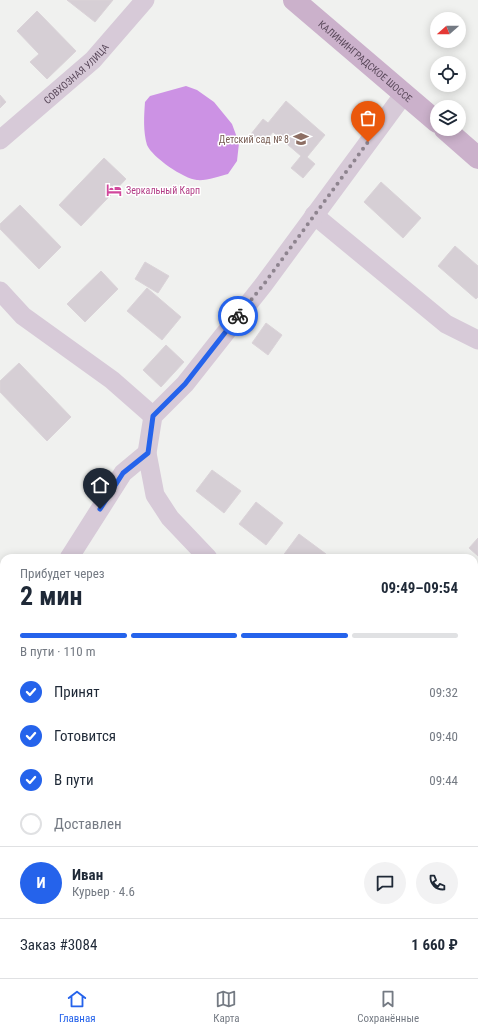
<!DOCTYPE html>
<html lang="ru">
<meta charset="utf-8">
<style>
body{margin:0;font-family:"Roboto Condensed",sans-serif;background:#f2f2f3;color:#1f2937;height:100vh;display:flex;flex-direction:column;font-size:15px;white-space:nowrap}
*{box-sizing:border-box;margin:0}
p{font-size:13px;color:#747a83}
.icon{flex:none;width:22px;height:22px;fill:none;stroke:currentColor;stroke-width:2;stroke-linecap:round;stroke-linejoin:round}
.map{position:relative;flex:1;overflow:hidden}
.details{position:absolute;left:0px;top:554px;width:478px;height:424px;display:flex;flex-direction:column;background:#fff;border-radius:12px 12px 0 0;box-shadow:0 2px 10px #0003}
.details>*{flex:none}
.needle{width:26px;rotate:249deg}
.controls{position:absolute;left:430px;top:12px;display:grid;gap:8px}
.controls a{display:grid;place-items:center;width:36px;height:36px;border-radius:50%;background:#fff;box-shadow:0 2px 10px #0003;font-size:20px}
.pin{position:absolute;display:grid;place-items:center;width:34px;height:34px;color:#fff;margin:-41px -17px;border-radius:50% 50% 50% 0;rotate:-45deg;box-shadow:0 0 4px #0007}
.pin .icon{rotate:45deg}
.courier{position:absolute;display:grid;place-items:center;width:40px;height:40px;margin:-20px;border:3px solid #2563eb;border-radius:50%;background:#fff;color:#222;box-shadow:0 1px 5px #0007}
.summary em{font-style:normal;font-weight:700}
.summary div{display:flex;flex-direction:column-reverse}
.summary{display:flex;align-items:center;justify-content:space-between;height:68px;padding:0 20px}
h1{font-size:26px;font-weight:700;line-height:30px}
.bar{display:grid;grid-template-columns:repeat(4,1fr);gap:6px 4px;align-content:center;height:48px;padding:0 20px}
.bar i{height:5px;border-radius:3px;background:#e0e1e3}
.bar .on{background:#2563eb}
.bar p{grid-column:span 4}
.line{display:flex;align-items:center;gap:10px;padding:0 20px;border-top:1px solid #e0e1e3}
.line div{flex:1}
.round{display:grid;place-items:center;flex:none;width:42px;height:42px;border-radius:21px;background:#f2f2f3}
ol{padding:0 20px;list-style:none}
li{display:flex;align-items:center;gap:12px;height:44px}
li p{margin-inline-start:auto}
li .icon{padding:4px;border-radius:50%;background:#2563eb;color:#fff;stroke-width:4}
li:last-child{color:#747a83}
li i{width:22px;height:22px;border:2px solid #e0e1e3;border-radius:50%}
.tab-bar{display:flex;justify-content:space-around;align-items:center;height:56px;border-top:1px solid #e0e1e3;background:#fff;font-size:11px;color:#747a83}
.tab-bar a{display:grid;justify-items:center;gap:2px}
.tab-bar .on{color:#2563eb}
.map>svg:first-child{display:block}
</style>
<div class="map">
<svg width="478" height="978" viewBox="0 0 478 978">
<rect width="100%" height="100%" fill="#f0f1ef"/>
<path fill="#c1c6eb" d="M 0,964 L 4,967 L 4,974 L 15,974 L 21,978 L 0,978 Z"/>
<path fill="#cc92e4" d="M 186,86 L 197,90 L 214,102 L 232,124 L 239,143 L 237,161 L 228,174 C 220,176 206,181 197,180 C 184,179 152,157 147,145 C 143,131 144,116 145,102 L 150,96 Z"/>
<g fill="#d6cfd5" stroke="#dad3d8">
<path d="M 67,0 L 113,0 L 95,22 Z"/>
<path d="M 37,11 L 76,51 L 47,79 L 30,62 L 39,54 L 17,31 Z"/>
<path d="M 0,95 L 6,102 L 0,108 Z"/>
<path d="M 286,101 L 325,135 L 307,157 L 315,164 L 303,178 L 291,168 L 301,156 L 273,132 L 263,144 L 251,134 L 263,119 L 268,123 Z"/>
<path d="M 104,158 L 126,179 L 81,226 L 59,205 Z"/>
<path d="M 381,182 L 421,218 L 403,238 L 364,202 Z"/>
<path d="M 20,205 L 61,247 L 39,269 L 0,229 L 0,224 Z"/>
<path d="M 455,246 L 478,266 L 478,297 L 476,299 L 438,266 Z"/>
<path d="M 145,262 L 169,276 L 158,293 L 135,279 Z"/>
<path d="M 101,271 L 118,289 L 85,322 L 67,304 Z"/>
<path d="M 147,288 L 181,317 L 162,340 L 127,311 Z"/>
<path d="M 266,323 L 282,335 L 268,355 L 252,343 Z"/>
<path d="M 166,345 L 184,362 L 161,387 L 143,370 Z"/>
<path d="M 19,363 L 71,417 L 47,441 L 0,392 L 0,381 Z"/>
<path d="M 212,470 L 241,491 L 224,513 L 196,491 Z"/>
<path d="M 256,502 L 283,523 L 266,545 L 239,524 Z"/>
<path d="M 299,534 L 326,554 L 323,558 L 284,558 L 282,557 Z"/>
<path d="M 478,538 L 478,556 L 469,548 Z"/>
<path d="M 478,814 L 478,845 L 474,847 L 474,816 Z"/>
<path d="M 478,937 L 478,960 L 476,961 L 474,959 L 474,942 Z"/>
</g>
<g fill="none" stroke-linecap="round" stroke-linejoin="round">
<g stroke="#d7cad8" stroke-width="19">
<path id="s1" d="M 0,140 L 93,60 L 145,0"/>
<path d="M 314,215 L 446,324 L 478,340"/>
<path d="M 0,291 L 23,316 L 112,380 L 153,416"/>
<path d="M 69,558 L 123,473 L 147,453"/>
<path d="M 208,558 L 170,518 L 155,495 L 147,453 L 153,416 L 185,384 L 264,284 L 404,94"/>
<path d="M 474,637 L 478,628"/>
<path d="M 0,664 L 4,658"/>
<path d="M 474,708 L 478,711"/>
<path d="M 474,878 L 478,882"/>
<path d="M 425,978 L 427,974"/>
</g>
<g stroke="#cbb1cb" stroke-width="22">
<path id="s2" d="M 294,0 L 437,122"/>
<path d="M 445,129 L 478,158"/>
</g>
</g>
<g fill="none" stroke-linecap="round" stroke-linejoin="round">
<path stroke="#8e848f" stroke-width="4" stroke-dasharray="0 7.2" d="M 238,316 L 264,284 L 368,142"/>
<path stroke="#2563eb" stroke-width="5" d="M 100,509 L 123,473 L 148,453 L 153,416 L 185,384 L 238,316"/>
</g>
<defs>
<g id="school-bare" transform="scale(1.2)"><path d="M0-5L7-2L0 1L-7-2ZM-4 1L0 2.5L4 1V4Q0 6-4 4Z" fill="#8d6e63" stroke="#fff" stroke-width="2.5" paint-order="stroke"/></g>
<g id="hotel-bare" transform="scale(1.2)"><path d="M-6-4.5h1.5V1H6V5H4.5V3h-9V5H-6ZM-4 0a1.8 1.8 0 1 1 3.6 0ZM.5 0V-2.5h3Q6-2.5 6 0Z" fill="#d1479c" stroke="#fff" stroke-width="2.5" paint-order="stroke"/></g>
</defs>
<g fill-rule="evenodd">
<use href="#school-bare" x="301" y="139"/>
<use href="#hotel-bare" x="114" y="190"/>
</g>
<g text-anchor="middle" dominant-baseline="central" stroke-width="3" stroke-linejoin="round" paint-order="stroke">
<g font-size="10" fill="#5a495b" stroke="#fff">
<text stroke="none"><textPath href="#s2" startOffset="94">КАЛИНИНГРАДСКОЕ ШОССЕ</textPath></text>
<text stroke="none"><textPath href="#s1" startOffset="101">СОВХОЗНАЯ УЛИЦА</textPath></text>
</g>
<g font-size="10" fill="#785e54" stroke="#fff" text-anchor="end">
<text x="289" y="139">Детский сад № 8</text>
</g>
<g font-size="10" fill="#b23c85" stroke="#fff" text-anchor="start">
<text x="126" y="190">Зеркальный Карп</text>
</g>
</g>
</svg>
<div class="controls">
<a><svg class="needle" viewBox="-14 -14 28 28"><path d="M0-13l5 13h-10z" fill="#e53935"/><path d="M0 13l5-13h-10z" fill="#747a83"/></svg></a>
<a><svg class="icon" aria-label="locate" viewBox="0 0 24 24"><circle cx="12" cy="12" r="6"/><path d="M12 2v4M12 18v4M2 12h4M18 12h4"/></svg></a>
<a><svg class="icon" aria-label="layers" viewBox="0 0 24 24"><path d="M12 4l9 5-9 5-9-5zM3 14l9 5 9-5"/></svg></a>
</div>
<div class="pin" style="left:368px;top:142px;background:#ea580c"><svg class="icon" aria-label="bag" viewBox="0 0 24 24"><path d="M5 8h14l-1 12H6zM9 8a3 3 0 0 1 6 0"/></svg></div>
<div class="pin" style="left:100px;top:509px;background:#1f2937"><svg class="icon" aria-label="home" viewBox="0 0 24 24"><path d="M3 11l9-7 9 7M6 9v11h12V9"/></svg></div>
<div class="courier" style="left:238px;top:316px"><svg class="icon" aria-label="bike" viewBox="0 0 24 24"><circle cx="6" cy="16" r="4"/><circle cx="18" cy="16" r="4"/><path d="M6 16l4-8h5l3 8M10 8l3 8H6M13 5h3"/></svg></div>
<section class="details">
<div class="summary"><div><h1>2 мин</h1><p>Прибудет через</p></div><em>09:49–09:54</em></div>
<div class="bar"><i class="on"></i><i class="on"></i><i class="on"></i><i></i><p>В пути · 110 m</p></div>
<ol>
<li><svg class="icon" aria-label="check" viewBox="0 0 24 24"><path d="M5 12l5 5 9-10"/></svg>Принят<p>09:32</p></li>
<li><svg class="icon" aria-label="check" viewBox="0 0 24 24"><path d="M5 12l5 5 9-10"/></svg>Готовится<p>09:40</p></li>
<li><svg class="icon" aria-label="check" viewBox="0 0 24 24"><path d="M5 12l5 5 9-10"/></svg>В пути<p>09:44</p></li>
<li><i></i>Доставлен</li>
</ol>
<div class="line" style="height:72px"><b class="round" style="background:#2563eb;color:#fff">И</b><div><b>Иван</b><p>Курьер · 4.6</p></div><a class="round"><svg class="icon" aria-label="chat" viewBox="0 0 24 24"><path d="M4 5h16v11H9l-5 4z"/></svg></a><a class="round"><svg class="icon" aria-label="phone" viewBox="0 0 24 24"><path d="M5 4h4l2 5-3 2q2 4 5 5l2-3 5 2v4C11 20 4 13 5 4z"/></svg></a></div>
<div class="line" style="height:52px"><div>Заказ #3084</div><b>1 660 ₽</b></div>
</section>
</div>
<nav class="tab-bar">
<a class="on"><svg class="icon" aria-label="home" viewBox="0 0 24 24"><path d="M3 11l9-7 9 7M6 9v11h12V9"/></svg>Главная</a>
<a><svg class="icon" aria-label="map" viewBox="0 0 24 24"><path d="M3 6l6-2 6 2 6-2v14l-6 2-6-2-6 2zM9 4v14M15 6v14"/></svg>Карта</a>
<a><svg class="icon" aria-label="saved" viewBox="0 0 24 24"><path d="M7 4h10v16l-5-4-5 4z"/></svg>Сохранённые</a>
</nav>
